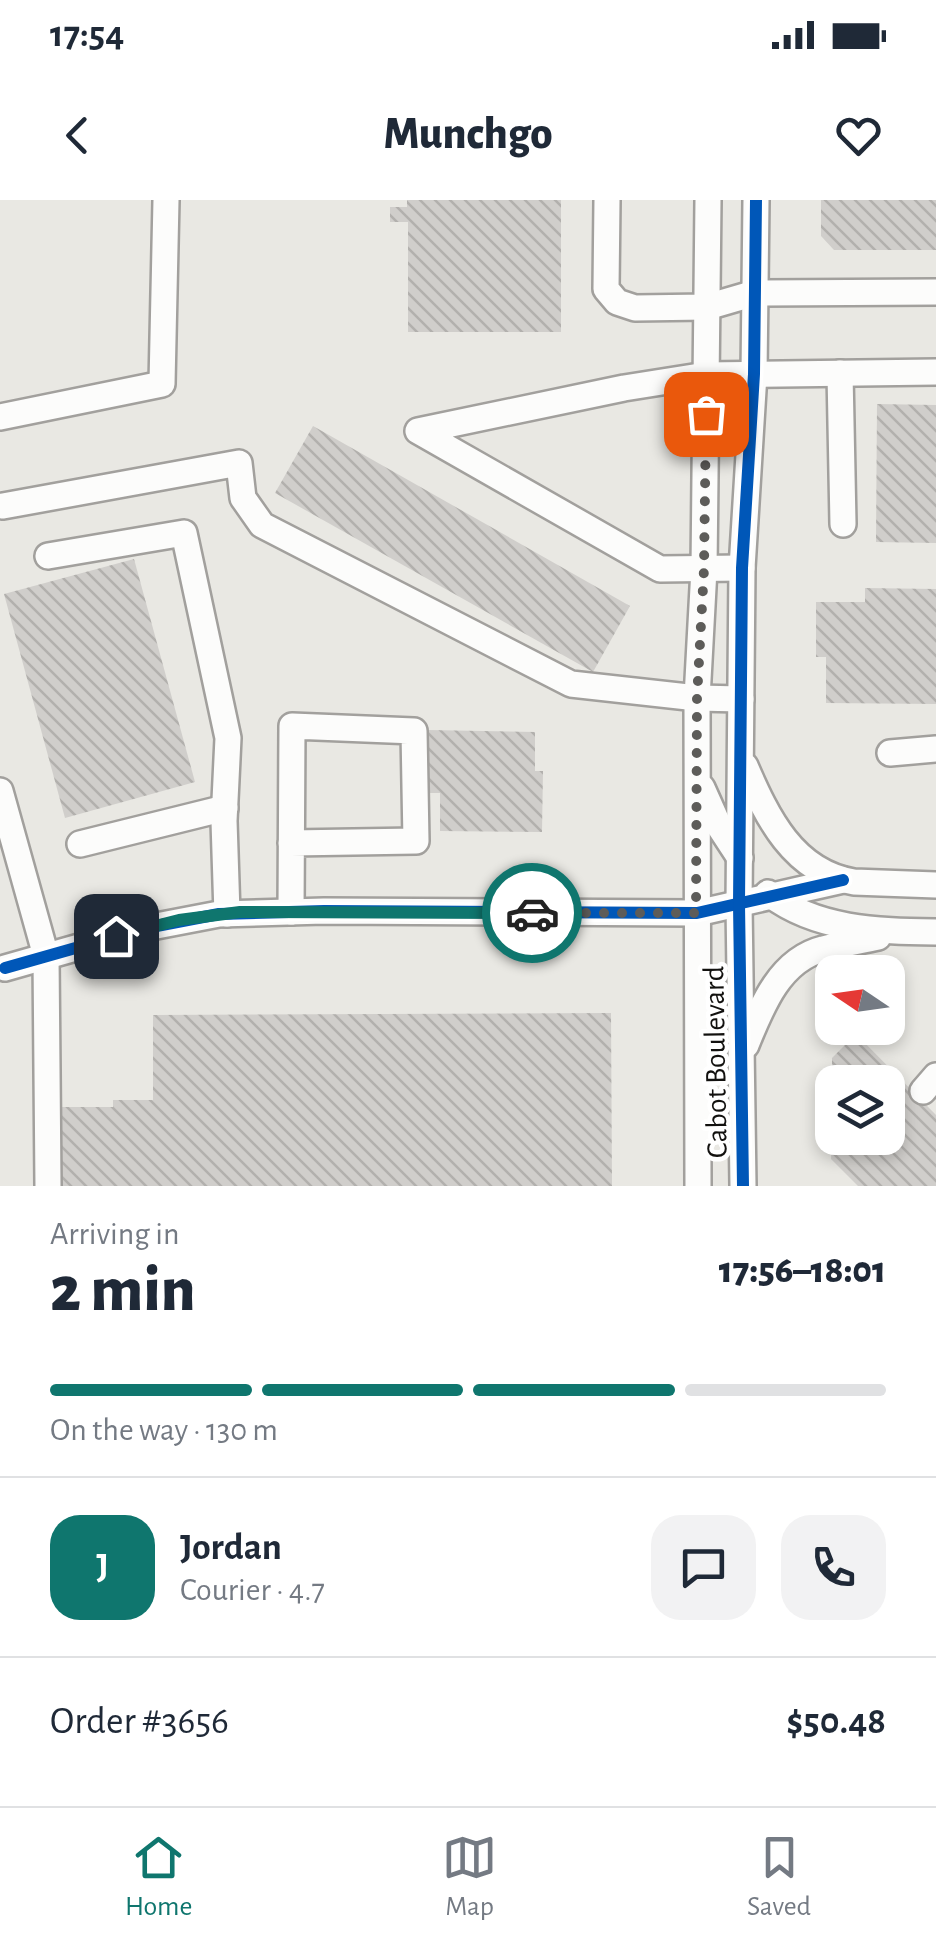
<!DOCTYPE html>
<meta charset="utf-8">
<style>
body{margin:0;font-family:"Alegreya Sans",sans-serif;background:#f2f2f3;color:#1f2937;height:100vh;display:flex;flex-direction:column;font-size:38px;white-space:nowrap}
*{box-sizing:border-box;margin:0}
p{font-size:32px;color:#747a83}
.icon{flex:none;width:55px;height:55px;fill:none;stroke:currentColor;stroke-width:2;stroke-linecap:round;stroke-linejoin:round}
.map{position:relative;height:986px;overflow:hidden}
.panel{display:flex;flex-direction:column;background:#fff;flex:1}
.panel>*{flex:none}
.needle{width:65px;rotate:283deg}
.tools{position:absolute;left:815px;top:755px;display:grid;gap:20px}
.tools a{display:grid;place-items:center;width:90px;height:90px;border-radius:20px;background:#fff;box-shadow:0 5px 15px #0003;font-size:50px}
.pin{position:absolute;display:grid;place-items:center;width:85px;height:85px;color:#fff;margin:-42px;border-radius:20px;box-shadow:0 5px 15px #0006}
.courier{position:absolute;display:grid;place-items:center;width:100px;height:100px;margin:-50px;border:8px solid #0f766e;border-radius:50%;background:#fff;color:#222;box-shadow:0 2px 12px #0007}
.overview em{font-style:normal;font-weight:800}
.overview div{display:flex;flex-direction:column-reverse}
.overview{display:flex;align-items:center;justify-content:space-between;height:170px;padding:0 50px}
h1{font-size:65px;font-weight:800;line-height:75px}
.bar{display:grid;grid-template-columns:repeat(4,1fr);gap:15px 10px;align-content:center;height:120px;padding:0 50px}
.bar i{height:12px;border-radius:8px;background:#e0e1e3}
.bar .on{background:#0f766e}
.bar p{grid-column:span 4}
.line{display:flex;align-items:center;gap:25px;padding:0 50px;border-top:2px solid #e0e1e3}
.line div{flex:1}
.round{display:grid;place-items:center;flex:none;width:105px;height:105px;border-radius:30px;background:#f2f2f3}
.status{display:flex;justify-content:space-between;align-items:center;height:70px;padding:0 50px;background:#fff;direction:ltr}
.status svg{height:28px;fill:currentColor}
header{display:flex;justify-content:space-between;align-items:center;height:130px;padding:0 50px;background:#fff;font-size:45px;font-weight:800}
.tabs{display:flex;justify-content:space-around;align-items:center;height:140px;border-top:2px solid #e0e1e3;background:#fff;font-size:28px;color:#747a83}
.tabs a{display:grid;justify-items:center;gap:5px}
.tabs .on{color:#0f766e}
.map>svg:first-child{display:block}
</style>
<div class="status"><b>17:54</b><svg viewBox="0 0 49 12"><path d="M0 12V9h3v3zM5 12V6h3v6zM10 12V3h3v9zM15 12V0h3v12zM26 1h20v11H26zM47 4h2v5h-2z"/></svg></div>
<header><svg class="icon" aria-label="back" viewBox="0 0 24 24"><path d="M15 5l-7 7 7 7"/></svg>Munchgo<svg class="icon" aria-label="heart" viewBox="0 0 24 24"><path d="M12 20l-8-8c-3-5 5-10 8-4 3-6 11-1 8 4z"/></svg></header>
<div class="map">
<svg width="936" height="986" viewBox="0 0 936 986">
<defs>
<pattern id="building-back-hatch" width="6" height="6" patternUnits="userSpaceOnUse" patternTransform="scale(2.5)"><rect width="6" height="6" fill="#d0cecb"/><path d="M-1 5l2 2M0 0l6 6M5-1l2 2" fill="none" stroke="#b2b0ad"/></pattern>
</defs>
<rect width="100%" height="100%" fill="#e9e8e3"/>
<g fill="url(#building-back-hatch)">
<path d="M 407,0 L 561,0 L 561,132 L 408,132 L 408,22 L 390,22 L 390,7 L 407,7 Z"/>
<path d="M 821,0 L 936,0 L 936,50 L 834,50 L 821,36 Z"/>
<path d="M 877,204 L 936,205 L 936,343 L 876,342 Z"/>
<path d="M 313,226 L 630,406 L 593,472 L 275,293 Z"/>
<path d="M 134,359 L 195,582 L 65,618 L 4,394 Z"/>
<path d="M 865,388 L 936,389 L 936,504 L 826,503 L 826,457 L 816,457 L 816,402 L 865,402 Z"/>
<path d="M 428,530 L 535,532 L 535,571 L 543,571 L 542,632 L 440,631 L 440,593 L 427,593 Z"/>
<path d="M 611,813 L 612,986 L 62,986 L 61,907 L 113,907 L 113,900 L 153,900 L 153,815 Z"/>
<path d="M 856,834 L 936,915 L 936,986 L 858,986 L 831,959 L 832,938 L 888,938 L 888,882 L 832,882 L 832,858 Z"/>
</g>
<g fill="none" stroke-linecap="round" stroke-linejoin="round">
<g stroke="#a2a09d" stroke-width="30">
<g id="minor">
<path d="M 607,0 L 606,89 L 617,102 L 635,108 L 707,107 L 755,93 L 936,92"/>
<path d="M 840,173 L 843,324"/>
<path d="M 0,217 L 162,184 L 166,0"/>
<path d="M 3,306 L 239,263 L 243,298 L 262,325 L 571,484 L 697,498 L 741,499"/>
<path d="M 48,356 L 184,333 L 228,538 L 224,621 L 227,714"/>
<path d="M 742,368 L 660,369 L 418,231 L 624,188 L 706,175 L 936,172"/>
<path d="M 890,553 L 936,549"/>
<path d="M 745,566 C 767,617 793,672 854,682 L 936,685"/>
<path d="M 702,588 L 719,626 L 740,658"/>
<path d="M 0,591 L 46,756 L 48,986"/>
<path d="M 80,644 L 225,608"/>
<path d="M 768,693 C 816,730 877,731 936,732"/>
<path d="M 291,712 L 292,526 L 414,531 L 416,641 L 291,643"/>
<path d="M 5,768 L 146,728 L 219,714 L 324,711 L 697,713 L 843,680"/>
<path d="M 746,845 C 761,808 779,760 823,749 C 841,744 860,741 878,737"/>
<path d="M 923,891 L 936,876"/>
<path d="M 698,986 L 697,498 L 704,369 L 708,0"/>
<path d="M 743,986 L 739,704 L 742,368 L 754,174 L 756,0"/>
</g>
</g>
<use href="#minor" stroke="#fcfcfb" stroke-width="25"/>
<g stroke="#fff" stroke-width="19">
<g id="cycleway">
<path d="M 5,768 L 146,728 L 219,714 L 324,711 L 697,713 L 843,680"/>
<path d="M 743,986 L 739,704 L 742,368 L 754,174 L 756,0"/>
</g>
</g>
<use href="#cycleway" stroke="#0057b8" stroke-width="12"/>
</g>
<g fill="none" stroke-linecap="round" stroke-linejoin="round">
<path stroke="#5d5c59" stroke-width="10" stroke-dasharray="0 18" d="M 532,713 L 696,713 L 697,498 L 704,369 L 706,214"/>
<path stroke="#0f766e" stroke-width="12" d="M 116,736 L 179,720 L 240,712 L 532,713"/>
</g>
<g text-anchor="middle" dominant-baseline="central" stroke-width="9" stroke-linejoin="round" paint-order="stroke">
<g font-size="30" fill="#12110f" stroke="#fff">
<text transform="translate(716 862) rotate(-91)">Cabot Boulevard</text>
</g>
</g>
</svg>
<div class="tools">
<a><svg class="needle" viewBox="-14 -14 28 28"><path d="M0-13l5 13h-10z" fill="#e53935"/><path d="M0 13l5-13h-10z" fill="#747a83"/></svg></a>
<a><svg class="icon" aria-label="layers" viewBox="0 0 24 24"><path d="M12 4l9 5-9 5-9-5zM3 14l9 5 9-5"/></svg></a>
</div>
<div class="pin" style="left:706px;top:214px;background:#ea580c"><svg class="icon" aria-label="bag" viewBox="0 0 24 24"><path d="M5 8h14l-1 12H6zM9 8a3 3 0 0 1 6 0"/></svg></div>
<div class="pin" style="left:116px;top:736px;background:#1f2937"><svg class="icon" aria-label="home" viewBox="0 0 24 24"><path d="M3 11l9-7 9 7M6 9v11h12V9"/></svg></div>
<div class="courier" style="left:532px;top:713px"><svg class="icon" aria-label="car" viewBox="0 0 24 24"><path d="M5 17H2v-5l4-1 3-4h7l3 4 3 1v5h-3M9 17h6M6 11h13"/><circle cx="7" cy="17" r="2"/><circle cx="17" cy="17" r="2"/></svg></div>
</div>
<section class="panel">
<div class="overview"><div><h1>2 min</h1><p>Arriving in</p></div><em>17:56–18:01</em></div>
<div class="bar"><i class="on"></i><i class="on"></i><i class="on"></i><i></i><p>On the way · 130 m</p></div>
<div class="line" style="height:180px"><b class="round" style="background:#0f766e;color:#fff">J</b><div><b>Jordan</b><p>Courier · 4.7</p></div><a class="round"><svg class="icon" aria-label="chat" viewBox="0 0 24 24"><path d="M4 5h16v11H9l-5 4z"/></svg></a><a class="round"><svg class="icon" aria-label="phone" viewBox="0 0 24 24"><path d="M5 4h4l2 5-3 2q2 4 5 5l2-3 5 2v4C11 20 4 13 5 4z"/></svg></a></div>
<div class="line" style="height:130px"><div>Order #3656</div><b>$50.48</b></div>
</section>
<nav class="tabs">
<a class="on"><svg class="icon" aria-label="home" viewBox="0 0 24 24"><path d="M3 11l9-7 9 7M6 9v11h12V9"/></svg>Home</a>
<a><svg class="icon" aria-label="map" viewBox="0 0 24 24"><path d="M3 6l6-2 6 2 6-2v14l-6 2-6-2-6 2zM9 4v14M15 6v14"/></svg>Map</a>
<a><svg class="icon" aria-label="saved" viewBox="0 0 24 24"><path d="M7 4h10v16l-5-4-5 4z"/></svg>Saved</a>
</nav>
